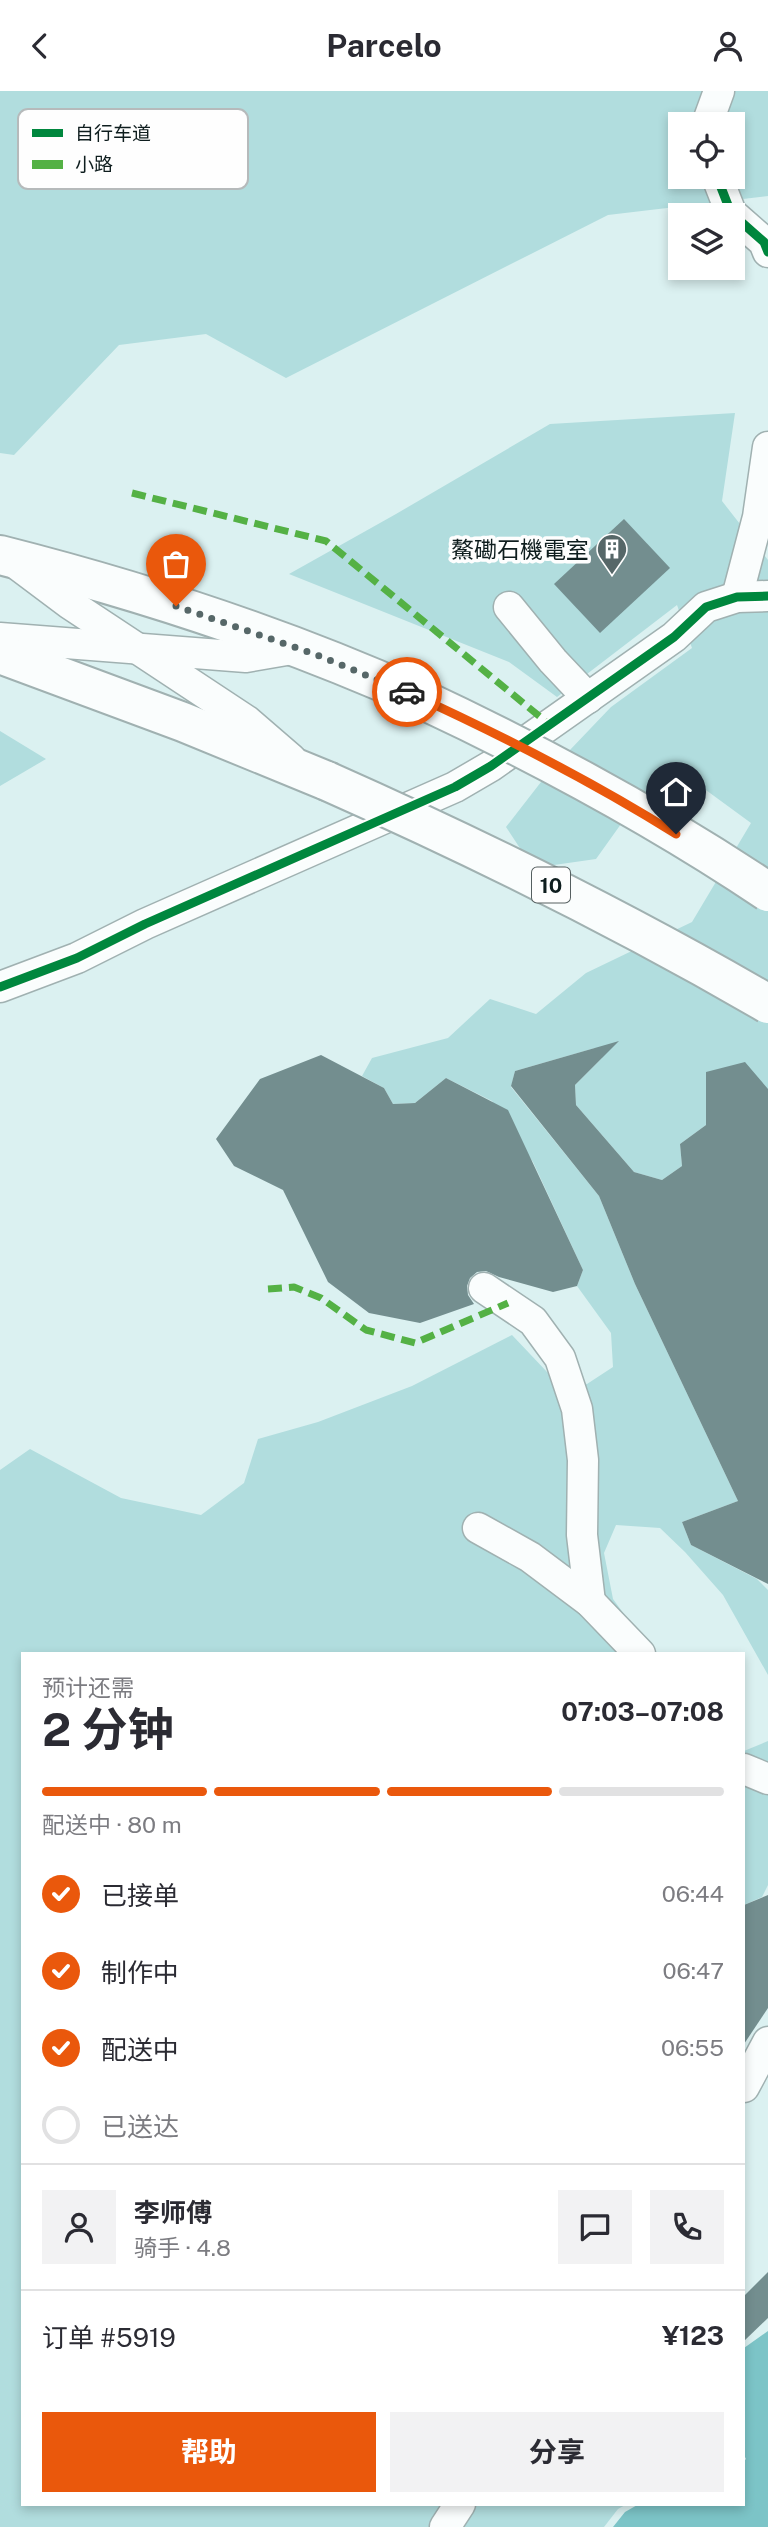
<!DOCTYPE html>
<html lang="zh">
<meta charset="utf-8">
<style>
body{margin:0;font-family:"Public Sans","Noto Sans SC",sans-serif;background:#f2f2f3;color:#2b2b33;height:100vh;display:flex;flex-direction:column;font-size:26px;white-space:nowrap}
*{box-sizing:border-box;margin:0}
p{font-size:23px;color:#7c7c81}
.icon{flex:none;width:38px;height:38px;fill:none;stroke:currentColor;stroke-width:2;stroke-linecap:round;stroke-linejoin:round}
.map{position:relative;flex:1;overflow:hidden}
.details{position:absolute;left:21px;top:1561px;width:724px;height:854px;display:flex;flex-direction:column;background:#fff;border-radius:0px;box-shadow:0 4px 10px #0003}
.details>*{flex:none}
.buttons{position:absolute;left:668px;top:21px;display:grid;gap:14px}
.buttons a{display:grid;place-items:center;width:77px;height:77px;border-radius:0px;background:#fff;box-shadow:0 4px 10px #0003;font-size:35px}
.pin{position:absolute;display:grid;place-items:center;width:60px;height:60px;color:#fff;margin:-72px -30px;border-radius:50% 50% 50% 0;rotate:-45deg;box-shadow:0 0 7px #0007}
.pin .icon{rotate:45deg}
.courier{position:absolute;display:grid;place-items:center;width:70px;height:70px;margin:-35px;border:5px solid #ea580c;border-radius:50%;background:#fff;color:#222;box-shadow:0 2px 9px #0007}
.summary em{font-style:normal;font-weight:700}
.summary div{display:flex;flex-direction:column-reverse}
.summary{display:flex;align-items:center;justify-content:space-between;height:119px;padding:0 21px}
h1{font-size:46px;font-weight:700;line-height:52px}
.bar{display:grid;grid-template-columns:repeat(4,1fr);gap:10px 7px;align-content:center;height:84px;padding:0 21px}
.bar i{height:9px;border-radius:5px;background:#e1e1e2}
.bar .on{background:#ea580c}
.bar p{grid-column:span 4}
.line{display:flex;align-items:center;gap:18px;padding:0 21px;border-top:2px solid #e1e1e2}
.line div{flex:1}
.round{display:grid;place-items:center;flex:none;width:74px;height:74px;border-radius:0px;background:#f2f2f3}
ol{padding:0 21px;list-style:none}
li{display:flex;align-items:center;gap:21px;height:77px}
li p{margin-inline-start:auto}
li .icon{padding:7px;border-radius:50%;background:#ea580c;color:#fff;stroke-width:4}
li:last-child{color:#7c7c81}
li i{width:38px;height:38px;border:4px solid #e1e1e2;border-radius:50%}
.action{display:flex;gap:14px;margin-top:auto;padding:14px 21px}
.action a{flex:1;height:80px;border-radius:0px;background:#ea580c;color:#fff;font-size:28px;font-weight:700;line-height:80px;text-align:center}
.action a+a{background:#f2f2f3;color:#2b2b33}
header{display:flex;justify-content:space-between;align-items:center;height:91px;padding:0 21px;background:#fff;font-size:32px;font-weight:700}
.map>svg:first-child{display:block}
</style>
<header><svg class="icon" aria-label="back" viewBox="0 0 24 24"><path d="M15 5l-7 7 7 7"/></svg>Parcelo<svg class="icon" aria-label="person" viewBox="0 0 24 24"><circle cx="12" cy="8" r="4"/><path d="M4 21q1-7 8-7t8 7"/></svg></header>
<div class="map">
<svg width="768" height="2436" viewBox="0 0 768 2436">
<rect width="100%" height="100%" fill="#dbf1f1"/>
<g fill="#b1ddde" fill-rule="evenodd">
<path d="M 0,0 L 768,0 L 768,105 L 608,124 L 286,287 L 206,243 L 119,254 L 14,364 L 0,362 ZM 681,33 L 733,33 L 733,86 L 681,86 Z"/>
<path d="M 735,322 L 722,410 L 768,469 L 768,999 L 706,981 L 706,1034 L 680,1053 L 682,1075 L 662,1089 L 634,1081 L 576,1014 L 575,994 L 602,967 L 595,957 L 515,980 L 511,996 L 599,1105 L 635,1193 L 738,1410 L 682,1431 L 691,1454 L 757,1488 L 768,1499 L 768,1584 L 723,1504 L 685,1461 L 660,1437 L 616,1434 L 604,1462 L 613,1508 L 653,1563 L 23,1563 L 23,2413 L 627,2413 L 618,2418 L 604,2436 L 0,2436 L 0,1379 L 30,1358 L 121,1407 L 201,1424 L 244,1392 L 258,1348 L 318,1331 L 412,1295 L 512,1244 L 548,1282 L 587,1293 L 613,1276 L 611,1242 L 577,1195 L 583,1179 L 533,1071 L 492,1010 L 446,987 L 415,1012 L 393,1013 L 384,997 L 362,985 L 372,967 L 448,947 L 490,908 L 536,923 L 586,882 L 692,831 L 751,732 L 684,683 L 626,726 L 596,768 L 533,777 L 506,736 L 548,682 L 611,616 L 692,557 L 677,514 L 557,606 L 509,571 L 289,483 L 396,423 L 550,333 Z"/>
<path d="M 0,640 L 46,668 L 0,695 Z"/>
<path d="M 768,1650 L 768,1794 L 762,1806 L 744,1814 L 744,1660 Z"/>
</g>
<path fill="#7cc4c7" d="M 768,2240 L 768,2436 L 613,2436 L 625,2421 L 639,2413 L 744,2413 L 744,2370 L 746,2368 L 744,2364 L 744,2257 Z"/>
<g fill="#738e8f">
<path d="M 624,428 L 670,477 L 600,542 L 554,493 Z"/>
<path d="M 619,950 L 575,994 L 576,1014 L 634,1081 L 662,1089 L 682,1075 L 680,1053 L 706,1034 L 706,981 L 745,971 L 768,998 L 768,1493 L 691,1454 L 682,1431 L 738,1410 L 635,1193 L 599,1105 L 511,995 L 515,980 Z"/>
<path d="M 321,964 L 384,997 L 393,1013 L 415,1012 L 446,987 L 508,1019 L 583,1179 L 577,1195 L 553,1201 L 499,1186 L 486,1180 L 477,1181 L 470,1187 L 467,1195 L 468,1204 L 474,1213 L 420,1232 L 369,1222 L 328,1191 L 283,1099 L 234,1075 L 216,1048 L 260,988 Z"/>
<path d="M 768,1804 L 768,1917 L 744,1953 L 744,1814 Z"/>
<path d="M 768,2181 L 768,2227 L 744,2250 L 744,2205 Z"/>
</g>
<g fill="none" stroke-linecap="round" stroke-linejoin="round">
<g stroke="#a0b1b1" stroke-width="33">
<g id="minor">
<path d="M 707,33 L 719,0"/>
<path d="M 717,86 L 731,122 L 764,151 L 768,161"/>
<path d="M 18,474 L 70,513 L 247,630 L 291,668"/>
<path d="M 737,506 L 758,426 L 768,356"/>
<path d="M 509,516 L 553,570 L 588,607"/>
<path d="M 0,547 L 246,566 L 298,557"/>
<path d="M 0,896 L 77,867 L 145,833 L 455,696 L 491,675 L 674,546 L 706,516 L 737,506 L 768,505"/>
<path d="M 484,1197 L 533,1230 L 560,1267 L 577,1318 L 583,1369 L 582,1444 L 590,1511"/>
<path d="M 478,1437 L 530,1466 L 590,1511 L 640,1563"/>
<path d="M 744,1678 L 768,1688"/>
<path d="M 744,1996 L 768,1951"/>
<path d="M 445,2436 L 460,2413"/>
</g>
</g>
<g stroke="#a0b1b1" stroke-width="42">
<g id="highway">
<path d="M 0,464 C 142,500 283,546 417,606"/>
<path d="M 0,563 L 183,631 L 327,690"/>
</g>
</g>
<use href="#minor" stroke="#fafdfd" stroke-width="30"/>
<use href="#highway" stroke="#fafdfd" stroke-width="38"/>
<g stroke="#a0b1b1" stroke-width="42" stroke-linecap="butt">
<g id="highway-bridge">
<path d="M 417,606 C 539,663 656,726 768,801"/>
<path d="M 327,690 C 478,757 625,830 768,913"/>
</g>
</g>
<use href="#highway-bridge" stroke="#fafdfd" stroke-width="38"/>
<g stroke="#54b145" stroke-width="7" stroke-dasharray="14 7" stroke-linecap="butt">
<path d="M 132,402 L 326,450 L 550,634"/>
<path d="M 268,1198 L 294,1196 L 321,1207 L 366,1239 L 415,1252 L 508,1212"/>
</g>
<g stroke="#fefefe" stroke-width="13">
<g id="cycleway">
<path d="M 717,86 L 731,122 L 764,151 L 768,161"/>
<path d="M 0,896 L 77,867 L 145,833 L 455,696 L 491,675 L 674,546 L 706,516 L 737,506 L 768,505"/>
</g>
</g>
<use href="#cycleway" stroke="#00873e" stroke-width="9"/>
</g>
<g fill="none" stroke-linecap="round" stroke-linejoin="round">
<path stroke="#566768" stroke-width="7" stroke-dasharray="0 12.6" d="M 176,515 L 317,564 L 407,601"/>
<path stroke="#ea580c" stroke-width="9" d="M 407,601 C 499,643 590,689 676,743"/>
</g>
<defs>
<g id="building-pin" transform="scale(1.575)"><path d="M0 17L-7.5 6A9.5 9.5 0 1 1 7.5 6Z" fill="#566768" stroke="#fefefe"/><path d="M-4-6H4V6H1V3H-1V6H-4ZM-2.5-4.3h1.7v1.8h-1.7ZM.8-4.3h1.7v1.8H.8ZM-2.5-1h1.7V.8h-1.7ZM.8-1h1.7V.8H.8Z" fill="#fff"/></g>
</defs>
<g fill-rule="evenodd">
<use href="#building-pin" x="612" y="458"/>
</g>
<g text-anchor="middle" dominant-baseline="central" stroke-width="7" stroke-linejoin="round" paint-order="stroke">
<rect fill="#fefefe" stroke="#566061" stroke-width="2" x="532" y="776.5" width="38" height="35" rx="5"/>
<g font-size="21" font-weight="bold" fill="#0e1d1e">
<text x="551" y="794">10</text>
</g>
<g font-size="23" fill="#0e1d1e" stroke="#fefefe" text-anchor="end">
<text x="589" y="458">鰲磡石機電室</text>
</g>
</g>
<rect x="18" y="18" width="230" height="80" rx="10" fill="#fefefe" stroke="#b6babb" stroke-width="2"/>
<rect x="32" y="38" width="31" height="8" fill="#00873e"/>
<rect x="32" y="69" width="31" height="9" fill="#54b145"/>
<g font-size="19" fill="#0e1d1e">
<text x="75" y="49">自行车道</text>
<text x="75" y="80">小路</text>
</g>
</svg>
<div class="buttons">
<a><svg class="icon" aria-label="locate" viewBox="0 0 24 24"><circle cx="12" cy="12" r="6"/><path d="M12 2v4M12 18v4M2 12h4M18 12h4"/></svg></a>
<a><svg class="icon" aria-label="layers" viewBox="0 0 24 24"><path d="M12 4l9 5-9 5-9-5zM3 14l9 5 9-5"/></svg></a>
</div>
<div class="pin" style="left:176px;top:515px;background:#ea580c"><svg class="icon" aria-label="bag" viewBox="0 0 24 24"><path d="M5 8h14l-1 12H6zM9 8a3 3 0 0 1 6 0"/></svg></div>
<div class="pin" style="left:676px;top:743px;background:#1f2937"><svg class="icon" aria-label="home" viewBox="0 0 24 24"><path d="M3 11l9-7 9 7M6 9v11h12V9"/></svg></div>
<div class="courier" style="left:407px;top:601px"><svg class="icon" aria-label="car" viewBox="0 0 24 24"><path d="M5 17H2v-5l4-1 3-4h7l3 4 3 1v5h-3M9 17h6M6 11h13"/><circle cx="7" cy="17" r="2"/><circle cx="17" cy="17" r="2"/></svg></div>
<section class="details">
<div class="summary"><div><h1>2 分钟</h1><p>预计还需</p></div><em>07:03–07:08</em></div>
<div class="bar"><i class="on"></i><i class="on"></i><i class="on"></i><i></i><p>配送中 · 80 m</p></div>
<ol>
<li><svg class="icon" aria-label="check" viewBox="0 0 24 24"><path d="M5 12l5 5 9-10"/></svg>已接单<p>06:44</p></li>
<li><svg class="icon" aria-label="check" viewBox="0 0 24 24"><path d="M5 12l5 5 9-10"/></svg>制作中<p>06:47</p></li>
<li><svg class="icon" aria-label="check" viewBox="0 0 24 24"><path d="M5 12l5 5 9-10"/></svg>配送中<p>06:55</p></li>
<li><i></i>已送达</li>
</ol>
<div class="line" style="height:126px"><a class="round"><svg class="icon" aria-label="person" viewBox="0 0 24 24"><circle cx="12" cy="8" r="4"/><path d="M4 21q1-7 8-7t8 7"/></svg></a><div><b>李师傅</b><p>骑手 · 4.8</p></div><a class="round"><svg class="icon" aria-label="chat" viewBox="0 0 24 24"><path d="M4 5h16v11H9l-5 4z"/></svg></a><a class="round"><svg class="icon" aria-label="phone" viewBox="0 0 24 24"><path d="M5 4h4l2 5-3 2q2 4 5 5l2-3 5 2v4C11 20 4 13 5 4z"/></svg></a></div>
<div class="line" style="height:91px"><div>订单 #5919</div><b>¥123</b></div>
<div class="action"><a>帮助</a><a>分享</a></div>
</section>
</div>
